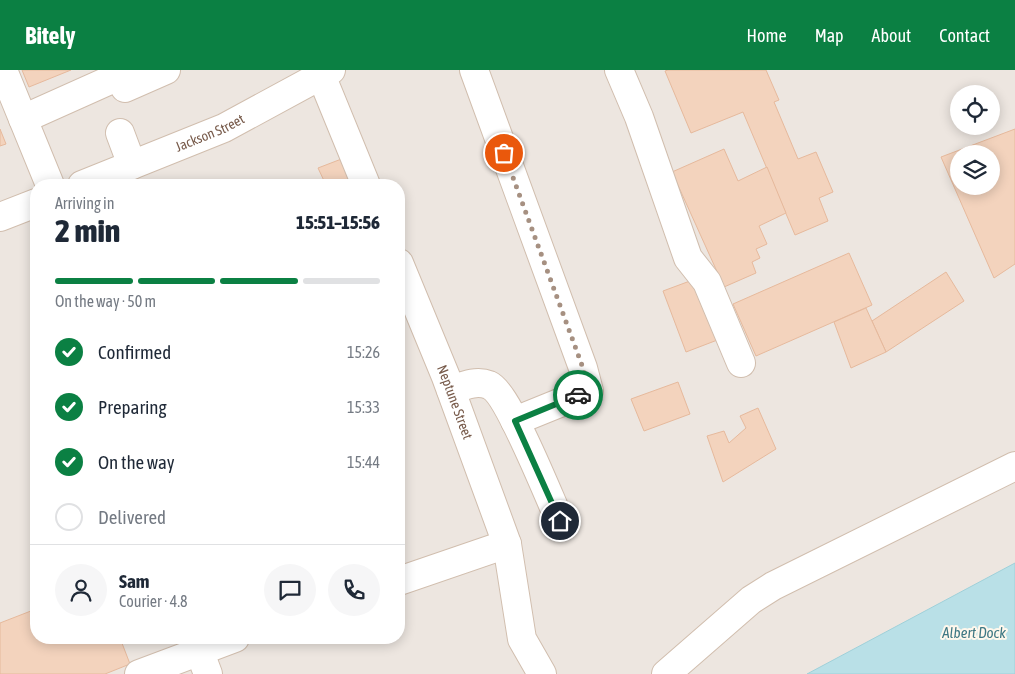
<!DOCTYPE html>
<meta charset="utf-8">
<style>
body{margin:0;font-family:"Asap Condensed",sans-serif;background:#f6f6f7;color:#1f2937;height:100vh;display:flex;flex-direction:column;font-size:19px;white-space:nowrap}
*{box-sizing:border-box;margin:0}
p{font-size:16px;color:#747a83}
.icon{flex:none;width:28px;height:28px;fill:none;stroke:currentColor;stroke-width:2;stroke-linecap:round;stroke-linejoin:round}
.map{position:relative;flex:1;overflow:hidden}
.side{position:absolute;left:30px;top:109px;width:375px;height:465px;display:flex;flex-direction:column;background:#fff;border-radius:20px;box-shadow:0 2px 12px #0003}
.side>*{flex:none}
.buttons{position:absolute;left:950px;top:15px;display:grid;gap:10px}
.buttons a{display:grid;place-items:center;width:50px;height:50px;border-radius:50%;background:#fff;box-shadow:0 2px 12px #0003;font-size:25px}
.pin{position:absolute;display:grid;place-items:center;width:42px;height:42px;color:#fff;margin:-21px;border:2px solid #fff;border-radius:50%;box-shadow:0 1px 5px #0007}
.courier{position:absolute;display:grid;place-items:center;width:50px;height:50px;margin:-25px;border:4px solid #0b8043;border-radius:50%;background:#fff;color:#222;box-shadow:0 1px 6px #0007}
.headline em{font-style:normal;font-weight:800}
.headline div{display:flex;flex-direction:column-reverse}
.headline{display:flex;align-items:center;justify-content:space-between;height:85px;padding:0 25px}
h1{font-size:32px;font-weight:800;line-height:38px}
.bar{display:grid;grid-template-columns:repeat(4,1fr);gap:8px 5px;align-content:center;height:60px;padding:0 25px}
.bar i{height:6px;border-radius:4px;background:#e0e1e3}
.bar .current{background:#0b8043}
.bar p{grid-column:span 4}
.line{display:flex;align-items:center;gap:12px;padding:0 25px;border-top:1px solid #e0e1e3}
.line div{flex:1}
.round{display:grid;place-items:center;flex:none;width:52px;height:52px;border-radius:26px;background:#f6f6f7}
ol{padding:0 25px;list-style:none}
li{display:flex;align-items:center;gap:15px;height:55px}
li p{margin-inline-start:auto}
li .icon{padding:5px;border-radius:50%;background:#0b8043;color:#fff;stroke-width:4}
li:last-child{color:#747a83}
li i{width:28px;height:28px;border:2px solid #e0e1e3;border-radius:50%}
header{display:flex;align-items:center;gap:30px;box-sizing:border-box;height:70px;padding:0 25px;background:#0b8043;color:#fff}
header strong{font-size:24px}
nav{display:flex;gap:28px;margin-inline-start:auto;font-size:18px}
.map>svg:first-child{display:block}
</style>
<header>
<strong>Bitely</strong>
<nav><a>Home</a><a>Map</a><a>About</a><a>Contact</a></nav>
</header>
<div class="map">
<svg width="1015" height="604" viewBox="0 0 1015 604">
<rect width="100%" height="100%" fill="#fdf4e6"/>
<path fill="#ede6e0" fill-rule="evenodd" d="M 0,0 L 1015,0 L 1015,604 L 0,604 ZM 959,24 L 991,24 L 991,56 L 959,56 ZM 959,84 L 991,84 L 991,116 L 959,116 ZM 36,115 L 399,115 L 399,568 L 36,568 Z"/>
<path fill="#b9e0e7" stroke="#9fd0d9" d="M 1015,493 L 1015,604 L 807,604 Z"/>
<g fill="#f3d3bd" stroke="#e6b99c" fill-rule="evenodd">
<path d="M 22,0 L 71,0 L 29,17 Z"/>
<path d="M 668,0 L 766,0 L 779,30 L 774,32 L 798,89 L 816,82 L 833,122 L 819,128 L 828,151 L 795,165 L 743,42 L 691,63 L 665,1 Z"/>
<path d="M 0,59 L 6,74 L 0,76 Z"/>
<path d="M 1015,59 L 1015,194 L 994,208 L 941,87 ZM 959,84 L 991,84 L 991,116 L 959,116 Z"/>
<path d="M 724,79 L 738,111 L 767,97 L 786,143 L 759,156 L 767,174 L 756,179 L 760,188 L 752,192 L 756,203 L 724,217 L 672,102 Z"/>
<path d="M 344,88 L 356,115 L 326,115 L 318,98 Z"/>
<path d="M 849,183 L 872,235 L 756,286 L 733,234 Z"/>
<path d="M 946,202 L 964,231 L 886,282 L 872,251 Z"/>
<path d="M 698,208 L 720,269 L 686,282 L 663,221 Z"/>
<path d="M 866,238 L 886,282 L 851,298 L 834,252 Z"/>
<path d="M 678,312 L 690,344 L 644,361 L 631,329 Z"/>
<path d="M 758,338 L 776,379 L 723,412 L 707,366 L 724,361 L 729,373 L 746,358 L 740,346 Z"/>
<path d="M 36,539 L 36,568 L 120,568 L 130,594 L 105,604 L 0,604 L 0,553 Z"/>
</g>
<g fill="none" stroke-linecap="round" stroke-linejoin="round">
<g stroke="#d1beae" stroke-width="30">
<g id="minor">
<path d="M 3,0 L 50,115"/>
<path d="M 117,0 L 125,18 L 166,0"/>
<path d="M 319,0 L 366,115"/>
<path d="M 474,0 L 583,298 L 589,321 L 515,351"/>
<path d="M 619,0 L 639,47 L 688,188 L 707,212 L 741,293"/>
<path d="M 23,49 L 119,6"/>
<path d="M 120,63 L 132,95"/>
<path id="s1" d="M 82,115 L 224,58 L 331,0"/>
<path d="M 0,147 L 36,133"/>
<path id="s2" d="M 399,193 L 446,307 L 507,474 L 522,569 L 542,604"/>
<path d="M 451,320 C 463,316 476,310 489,315 C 508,323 549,427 560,451"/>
<path d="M 399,511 L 507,474"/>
<path d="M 199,580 L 208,604"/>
<path d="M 139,604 L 235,568"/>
<path d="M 666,604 L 751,530 L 773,516 L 1015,396"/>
</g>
</g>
<use href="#minor" stroke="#fff" stroke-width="28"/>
</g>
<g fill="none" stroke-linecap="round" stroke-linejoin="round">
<path stroke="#a69081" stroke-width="5" stroke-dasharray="0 9" d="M 504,83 L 583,298 L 589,321 L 578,325"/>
<path stroke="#0b8043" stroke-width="6" d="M 560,451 L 515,351 L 578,325"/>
</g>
<g text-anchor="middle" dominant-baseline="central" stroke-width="4" stroke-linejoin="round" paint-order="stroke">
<g font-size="14" fill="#775a4a" stroke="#fff8ed">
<text stroke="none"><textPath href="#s1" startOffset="138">Jackson Street</textPath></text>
<text stroke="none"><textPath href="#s2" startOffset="150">Neptune Street</textPath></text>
</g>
<g font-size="15" font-style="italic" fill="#3f7884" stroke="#fff8ed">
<text x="974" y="562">Albert Dock</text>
</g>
</g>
</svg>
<div class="buttons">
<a><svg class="icon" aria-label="locate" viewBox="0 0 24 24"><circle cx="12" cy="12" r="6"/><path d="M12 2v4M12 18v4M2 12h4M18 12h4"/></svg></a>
<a><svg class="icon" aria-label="layers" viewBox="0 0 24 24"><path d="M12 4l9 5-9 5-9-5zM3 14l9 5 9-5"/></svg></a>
</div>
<div class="pin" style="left:504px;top:83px;background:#ea580c"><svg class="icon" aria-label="bag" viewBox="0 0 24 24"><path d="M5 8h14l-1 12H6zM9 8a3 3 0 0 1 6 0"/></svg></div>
<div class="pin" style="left:560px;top:451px;background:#1f2937"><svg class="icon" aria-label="home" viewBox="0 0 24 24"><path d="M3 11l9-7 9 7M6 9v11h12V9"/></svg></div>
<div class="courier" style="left:578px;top:325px"><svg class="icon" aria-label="car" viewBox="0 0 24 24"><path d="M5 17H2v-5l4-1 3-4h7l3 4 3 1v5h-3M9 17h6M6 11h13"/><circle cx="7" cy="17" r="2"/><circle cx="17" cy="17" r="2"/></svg></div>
<section class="side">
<div class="headline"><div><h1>2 min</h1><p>Arriving in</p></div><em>15:51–15:56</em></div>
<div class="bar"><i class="current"></i><i class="current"></i><i class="current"></i><i></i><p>On the way · 50 m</p></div>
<ol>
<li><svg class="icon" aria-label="check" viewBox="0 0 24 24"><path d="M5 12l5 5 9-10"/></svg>Confirmed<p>15:26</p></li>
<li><svg class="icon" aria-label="check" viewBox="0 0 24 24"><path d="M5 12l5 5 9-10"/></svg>Preparing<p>15:33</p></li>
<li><svg class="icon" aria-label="check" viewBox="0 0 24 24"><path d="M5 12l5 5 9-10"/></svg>On the way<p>15:44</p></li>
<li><i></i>Delivered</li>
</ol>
<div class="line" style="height:90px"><a class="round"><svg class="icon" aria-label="person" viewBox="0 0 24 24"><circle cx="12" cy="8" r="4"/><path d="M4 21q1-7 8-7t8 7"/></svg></a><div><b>Sam</b><p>Courier · 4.8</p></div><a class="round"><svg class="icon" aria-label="chat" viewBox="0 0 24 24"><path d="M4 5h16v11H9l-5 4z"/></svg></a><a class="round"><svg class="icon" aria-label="phone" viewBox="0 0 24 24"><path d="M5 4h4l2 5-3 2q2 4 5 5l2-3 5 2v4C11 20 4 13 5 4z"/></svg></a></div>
</section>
</div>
